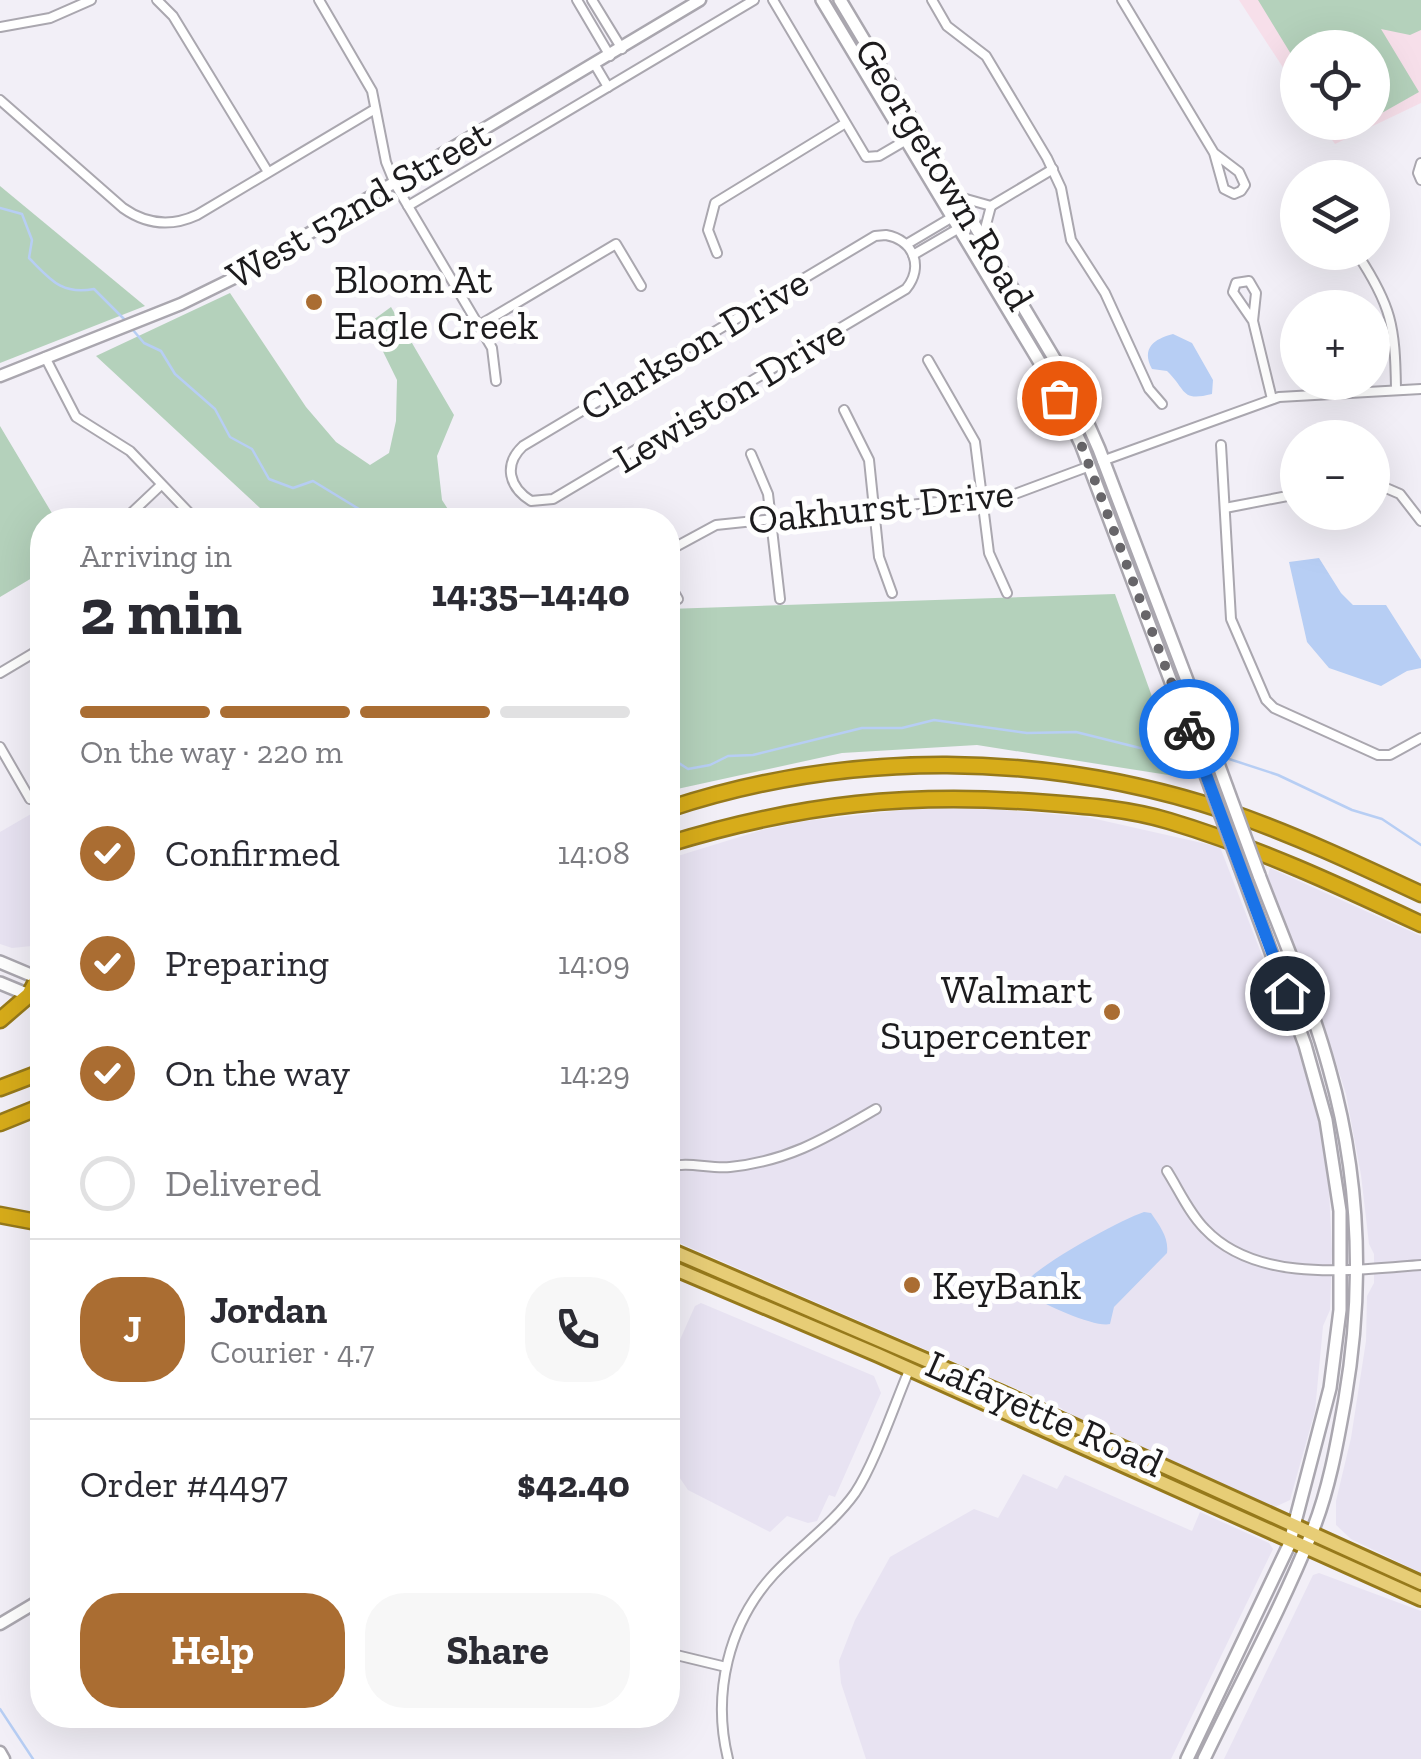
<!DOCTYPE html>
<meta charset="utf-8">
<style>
body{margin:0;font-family:"Zilla Slab",serif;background:#f7f7f7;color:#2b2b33;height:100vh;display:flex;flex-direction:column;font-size:38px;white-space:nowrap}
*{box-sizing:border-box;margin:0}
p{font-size:32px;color:#7c7c81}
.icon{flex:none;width:55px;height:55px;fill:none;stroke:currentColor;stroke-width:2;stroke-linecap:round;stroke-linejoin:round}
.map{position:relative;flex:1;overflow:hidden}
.drawer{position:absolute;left:30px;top:508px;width:650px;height:1220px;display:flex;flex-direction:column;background:#fff;border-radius:40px;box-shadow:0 10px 40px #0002}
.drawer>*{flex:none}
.fabs{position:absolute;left:1280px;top:30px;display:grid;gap:20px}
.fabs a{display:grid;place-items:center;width:110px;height:110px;border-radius:50%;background:#fff;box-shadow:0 10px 40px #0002;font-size:50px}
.pin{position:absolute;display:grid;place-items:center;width:85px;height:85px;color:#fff;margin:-42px;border:5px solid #fff;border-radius:50%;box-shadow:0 2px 10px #0007}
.courier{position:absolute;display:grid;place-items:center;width:100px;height:100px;margin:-50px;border:8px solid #1a73e8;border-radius:50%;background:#fff;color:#222;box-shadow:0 2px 12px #0007}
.summary em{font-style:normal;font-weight:700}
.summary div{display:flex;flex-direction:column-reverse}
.summary{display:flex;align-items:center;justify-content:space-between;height:170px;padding:0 50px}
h1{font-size:65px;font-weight:700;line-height:75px}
.bar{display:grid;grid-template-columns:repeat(4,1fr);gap:15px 10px;align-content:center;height:120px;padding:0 50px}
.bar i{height:12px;border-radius:8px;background:#e1e1e2}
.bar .current{background:#aa6d32}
.bar p{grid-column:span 4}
.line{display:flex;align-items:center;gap:25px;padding:0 50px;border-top:2px solid #e1e1e2}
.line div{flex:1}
.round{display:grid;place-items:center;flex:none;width:105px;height:105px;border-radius:40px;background:#f7f7f7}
ol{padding:0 50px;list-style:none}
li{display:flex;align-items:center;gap:30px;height:110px}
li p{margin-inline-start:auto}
li .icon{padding:10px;border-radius:50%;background:#aa6d32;color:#fff;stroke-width:4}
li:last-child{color:#7c7c81}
li i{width:55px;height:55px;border:5px solid #e1e1e2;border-radius:50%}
.action{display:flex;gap:20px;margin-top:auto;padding:20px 50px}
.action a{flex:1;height:115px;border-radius:40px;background:#aa6d32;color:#fff;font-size:40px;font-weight:700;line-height:115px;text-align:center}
.action a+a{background:#f7f7f7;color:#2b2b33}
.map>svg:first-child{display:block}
</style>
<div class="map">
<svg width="1421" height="1759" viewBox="0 0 1421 1759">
<rect width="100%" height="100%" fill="#f2eff7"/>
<g fill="#e8e3f2">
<path d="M 946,805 L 1087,817 L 1220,847 L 1303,1061 L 1318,1119 L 1329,1190 L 1332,1251 L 1330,1310 L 1323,1326 L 1315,1411 L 1290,1500 L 1275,1507 L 1204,1479 L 1079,1423 L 1061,1408 L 668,1238 L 668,859 L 762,830 L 805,821 Z"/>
<path d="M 31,814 L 42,835 L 42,945 L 12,948 L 0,944 L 0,832 Z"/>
<path d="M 1270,868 L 1421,936 L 1421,1573 L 1351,1539 L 1336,1525 L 1336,1501 L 1351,1438 L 1366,1341 L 1367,1296 L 1374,1283 L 1374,1254 L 1369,1244 L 1361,1175 L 1346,1094 L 1315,997 L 1306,982 L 1268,876 Z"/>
<path d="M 701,1303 L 874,1376 L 881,1393 L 835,1497 L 829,1495 L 817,1521 L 808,1523 L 787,1516 L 770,1532 L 688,1490 L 671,1465 L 668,1458 L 668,1356 L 675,1351 L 695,1306 Z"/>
<path d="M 1023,1474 L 1057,1489 L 1065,1475 L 1192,1531 L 1200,1512 L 1269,1543 L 1273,1549 L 1171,1759 L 866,1759 L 841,1683 L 839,1661 L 855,1620 L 890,1557 L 974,1509 L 998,1518 Z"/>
<path d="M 1319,1573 L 1421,1611 L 1421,1759 L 1224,1759 L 1313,1575 Z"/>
</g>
<path fill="#f7dfea" d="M 1239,0 L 1421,0 L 1421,103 L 1335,144 L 1320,123 L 1372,122 L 1372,48 L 1298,48 L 1297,89 Z"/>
<g fill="#b4d1bb">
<path d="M 1258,0 L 1421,0 L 1421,30 L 1410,35 L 1381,29 L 1419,92 L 1373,118 L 1372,48 L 1298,48 L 1297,64 Z"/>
<path d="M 0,186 L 145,306 L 0,363 Z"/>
<path d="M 230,293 L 306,407 L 336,442 L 370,465 L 389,453 L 396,421 L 397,380 L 369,323 L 391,307 L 454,415 L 437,456 L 442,500 L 455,520 L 273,520 L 96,356 Z"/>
<path d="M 0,426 L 56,520 L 42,520 L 42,572 L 0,597 Z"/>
<path d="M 1115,594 L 1181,777 L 977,745 L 842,753 L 668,791 L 668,609 Z"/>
</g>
<g fill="#b7cef4">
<path d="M 1173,334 L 1192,343 L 1213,380 L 1212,394 C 1180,402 1187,390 1167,371 L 1152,369 C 1141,348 1154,339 1173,334 Z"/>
<path d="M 1319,558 L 1341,593 L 1353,605 L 1386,605 L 1421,660 L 1421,668 L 1407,671 L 1381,686 L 1329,668 L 1307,642 L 1289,562 Z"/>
<path d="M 1144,1212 L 1151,1213 C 1160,1226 1169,1238 1167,1253 L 1114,1307 L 1110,1324 C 1097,1328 1046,1306 1034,1297 C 1030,1294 1027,1287 1025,1283 C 1040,1264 1118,1221 1144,1212 Z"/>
</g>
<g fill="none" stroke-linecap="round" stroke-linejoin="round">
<g stroke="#b7cef4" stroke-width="2.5">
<path d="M 0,208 L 22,214 L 32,240 L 29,258 C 51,280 61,295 94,289 L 128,323"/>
<path d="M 133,330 L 144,343 L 161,351 L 175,374 L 215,409 L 230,437 L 252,449 L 269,479 L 293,488 L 313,481 L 377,520"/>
<path d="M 668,756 L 688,769 L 710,765 L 728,756 L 753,755 L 862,728 L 902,728 L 934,720 L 1027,733 L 1076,732 L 1144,749 L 1192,752"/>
<path d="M 1220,756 L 1278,775 L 1352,810 L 1382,819 L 1421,845"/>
<path d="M 0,1709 L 33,1759"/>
</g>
<g stroke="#aaa7af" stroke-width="12">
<g id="minor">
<path d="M 157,0 L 173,16 L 268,172"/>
<path d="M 319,0 L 372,91 L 386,162 L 395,184 L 492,348 L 496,381"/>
<path d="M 577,0 L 610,56"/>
<path d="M 592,0 L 622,49"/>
<path d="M 773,0 L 866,157 L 879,156 L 920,132"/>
<path d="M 932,0 L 947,26 L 986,56 L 1047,158 L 1061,188 L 1071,240 L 1105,293 L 1149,389 L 1162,404"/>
<path d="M 1122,0 L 1214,153 L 1224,189 L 1234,194 L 1241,191 L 1245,185 L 1239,172 L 1214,153"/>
<path d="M 0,27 L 50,18 L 91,0"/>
<path d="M 595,65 L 608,87"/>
<path d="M 0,100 L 123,208 C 147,225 171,227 197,215 L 375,109"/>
<path d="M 1421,163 L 1418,173 L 1421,180"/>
<path d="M 959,197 L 991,206"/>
<path d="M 408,206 L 754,0"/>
<path d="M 991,206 L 1053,169"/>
<path d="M 886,235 C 914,240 924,267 906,289 L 553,499 L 531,501 C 509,487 503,465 523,446 L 875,236 Z"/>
<path d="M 983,236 L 991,206"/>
<path d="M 907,244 L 966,209"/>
<path d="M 1356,252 C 1392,306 1395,326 1396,389"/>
<path d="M 717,253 L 708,230 L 715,203 L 844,124"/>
<path d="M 913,255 L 973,220"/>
<path d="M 1253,321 L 1233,292 L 1236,283 L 1249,281 L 1256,293 L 1253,321 L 1272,399"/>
<path d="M 478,326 L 616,244 L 641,286"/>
<path d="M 45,357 L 76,417 L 130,451 L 196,520"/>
<path d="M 928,360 L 975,442 L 989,553 L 1007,593"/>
<path d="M 844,410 L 869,460 L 879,557 L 892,593"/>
<path d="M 1221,445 L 1231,619 L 1266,700 L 1274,708 L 1378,755 L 1390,755 L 1421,738"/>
<path d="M 751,454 L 768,494 L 780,599"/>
<path d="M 1102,461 L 1279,397 L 1421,389"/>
<path d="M 1372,482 L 1400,494 L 1421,521"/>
<path d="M 1225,508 L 1298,494"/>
<path d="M 124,520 L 161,485"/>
<path d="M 668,551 L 716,525 L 1015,494 L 1090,466"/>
<path d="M 668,582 L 678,599"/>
<path d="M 0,673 L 42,648"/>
<path d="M 0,747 L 30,799"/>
<path d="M 668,1167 C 688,1161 709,1169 730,1167 C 789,1161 826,1138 876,1109"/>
<path d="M 1167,1171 C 1179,1190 1189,1213 1205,1229 C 1257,1284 1353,1270 1421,1265"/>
<path d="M 668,1653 L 726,1667"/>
<path d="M 728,1759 C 712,1694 728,1624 774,1574 C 799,1547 833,1524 855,1493 C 875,1463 895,1403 910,1368"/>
</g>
</g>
<g stroke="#aaa7af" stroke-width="15">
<g id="tertiary">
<path d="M 0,376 L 181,304 L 236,277 L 700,0"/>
<path d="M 0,1624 L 42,1599"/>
<path d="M 0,1752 L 4,1759"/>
</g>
</g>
<g stroke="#aaa7af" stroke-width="16">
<g id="secondary">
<path d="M 822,0 L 1051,381 L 1081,444 L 1182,711"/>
<path d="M 840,0 L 1073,390 L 1099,449 L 1201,717"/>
<path d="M 0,962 L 38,978"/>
<path d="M 0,983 L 29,995"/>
<path d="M 1187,1759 L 1289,1545 L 1330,1388 L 1340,1310 L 1340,1211 L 1326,1120 L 1305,1045 L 1240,867"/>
<path d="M 1204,1759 C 1240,1684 1281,1609 1312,1532 C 1329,1490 1337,1444 1345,1399 C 1364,1288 1360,1177 1329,1068 C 1311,1002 1283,938 1259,875"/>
</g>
</g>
<g stroke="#96791b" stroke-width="18">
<g id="primary">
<path d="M 668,1249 L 1000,1392 L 1421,1583"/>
<path d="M 668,1266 L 878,1355 L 1421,1599"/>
</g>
</g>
<g stroke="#96791b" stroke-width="19">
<g id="motorway">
<path d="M 668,809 C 849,749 1045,751 1226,811 C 1293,834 1357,864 1421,894"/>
<path d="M 668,844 C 802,803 909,792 1049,803 C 1089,806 1129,809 1169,821 C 1256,847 1338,885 1421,924"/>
<path d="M 0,1020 L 29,995 L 42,971"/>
<path d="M 0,1088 L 42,1072"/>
<path d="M 0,1123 L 42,1106"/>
<path d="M 0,1215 L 42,1223"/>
</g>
</g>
<use href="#minor" stroke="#fff" stroke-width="8"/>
<use href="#tertiary" stroke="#fff" stroke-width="10"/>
<use href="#secondary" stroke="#fff" stroke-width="11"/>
<use href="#primary" stroke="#e7cd76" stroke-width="12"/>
<use href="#motorway" stroke="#d7ac1a" stroke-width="14"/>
<g stroke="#aaa7af" stroke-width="16" stroke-linecap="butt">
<g id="secondary-bridge">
<path d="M 1182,711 L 1240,867"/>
<path d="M 1201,717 L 1259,875"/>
</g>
</g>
<use href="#secondary-bridge" stroke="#fff" stroke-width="11"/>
</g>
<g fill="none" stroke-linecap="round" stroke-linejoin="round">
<path stroke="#676569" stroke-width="10" stroke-dasharray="0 18" d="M 1059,398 L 1081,444 L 1189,729"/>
<path stroke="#1a73e8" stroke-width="12" d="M 1189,729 L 1287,993"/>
</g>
<g fill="#aa6d32" stroke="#fefefe" stroke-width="4">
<circle cx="314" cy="302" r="10"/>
<circle cx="1112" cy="1012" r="10"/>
<circle cx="912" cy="1285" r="10"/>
</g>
<g text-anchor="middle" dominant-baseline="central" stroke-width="10" stroke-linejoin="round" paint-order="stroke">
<g font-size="40" fill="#1c1b1d" stroke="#fefefe">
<text transform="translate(945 174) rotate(59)">Georgetown Road</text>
<text transform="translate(358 204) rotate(-30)">West 52nd Street</text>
<text transform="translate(694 344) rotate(-31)">Clarkson Drive</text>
<text transform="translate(729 395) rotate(-31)">Lewiston Drive</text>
<text transform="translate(881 506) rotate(-6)">Oakhurst Drive</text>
<text transform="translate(1045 1413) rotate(24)">Lafayette Road</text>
</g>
<g font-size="40" fill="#1c1b1d" stroke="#fefefe" text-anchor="start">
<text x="334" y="279">Bloom At<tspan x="334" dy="46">Eagle Creek</tspan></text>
<text x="1092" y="989" text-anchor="end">Walmart<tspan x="1092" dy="46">Supercenter</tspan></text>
<text x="932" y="1285">KeyBank</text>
</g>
</g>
</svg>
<div class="fabs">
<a><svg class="icon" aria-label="locate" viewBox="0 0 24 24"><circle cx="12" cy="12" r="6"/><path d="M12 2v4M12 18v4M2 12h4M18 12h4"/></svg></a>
<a><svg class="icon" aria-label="layers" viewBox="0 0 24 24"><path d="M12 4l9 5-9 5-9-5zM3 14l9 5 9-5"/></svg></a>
<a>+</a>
<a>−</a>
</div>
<div class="pin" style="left:1059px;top:398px;background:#ea580c"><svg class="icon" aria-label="bag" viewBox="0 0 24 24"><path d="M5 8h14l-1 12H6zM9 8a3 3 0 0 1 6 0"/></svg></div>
<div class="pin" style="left:1287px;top:993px;background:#1f2937"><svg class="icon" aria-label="home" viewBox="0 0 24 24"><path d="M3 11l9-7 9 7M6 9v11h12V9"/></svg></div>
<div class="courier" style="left:1189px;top:729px"><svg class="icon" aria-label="bike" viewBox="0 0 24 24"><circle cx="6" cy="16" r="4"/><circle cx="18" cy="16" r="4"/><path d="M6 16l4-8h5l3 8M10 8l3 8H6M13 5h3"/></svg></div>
<section class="drawer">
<div class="summary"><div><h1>2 min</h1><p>Arriving in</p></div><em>14:35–14:40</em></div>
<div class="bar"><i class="current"></i><i class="current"></i><i class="current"></i><i></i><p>On the way · 220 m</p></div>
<ol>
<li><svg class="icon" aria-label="check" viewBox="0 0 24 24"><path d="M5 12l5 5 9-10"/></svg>Confirmed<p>14:08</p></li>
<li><svg class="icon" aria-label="check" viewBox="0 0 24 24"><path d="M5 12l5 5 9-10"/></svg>Preparing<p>14:09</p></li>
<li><svg class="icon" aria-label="check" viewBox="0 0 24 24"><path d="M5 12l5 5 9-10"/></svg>On the way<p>14:29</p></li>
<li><i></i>Delivered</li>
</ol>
<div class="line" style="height:180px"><b class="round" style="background:#aa6d32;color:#fff">J</b><div><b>Jordan</b><p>Courier · 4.7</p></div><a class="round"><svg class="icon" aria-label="phone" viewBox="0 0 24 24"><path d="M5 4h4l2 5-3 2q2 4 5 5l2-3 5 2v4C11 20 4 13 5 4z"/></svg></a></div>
<div class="line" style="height:130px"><div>Order #4497</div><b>$42.40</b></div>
<div class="action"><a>Help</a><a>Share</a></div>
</section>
</div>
